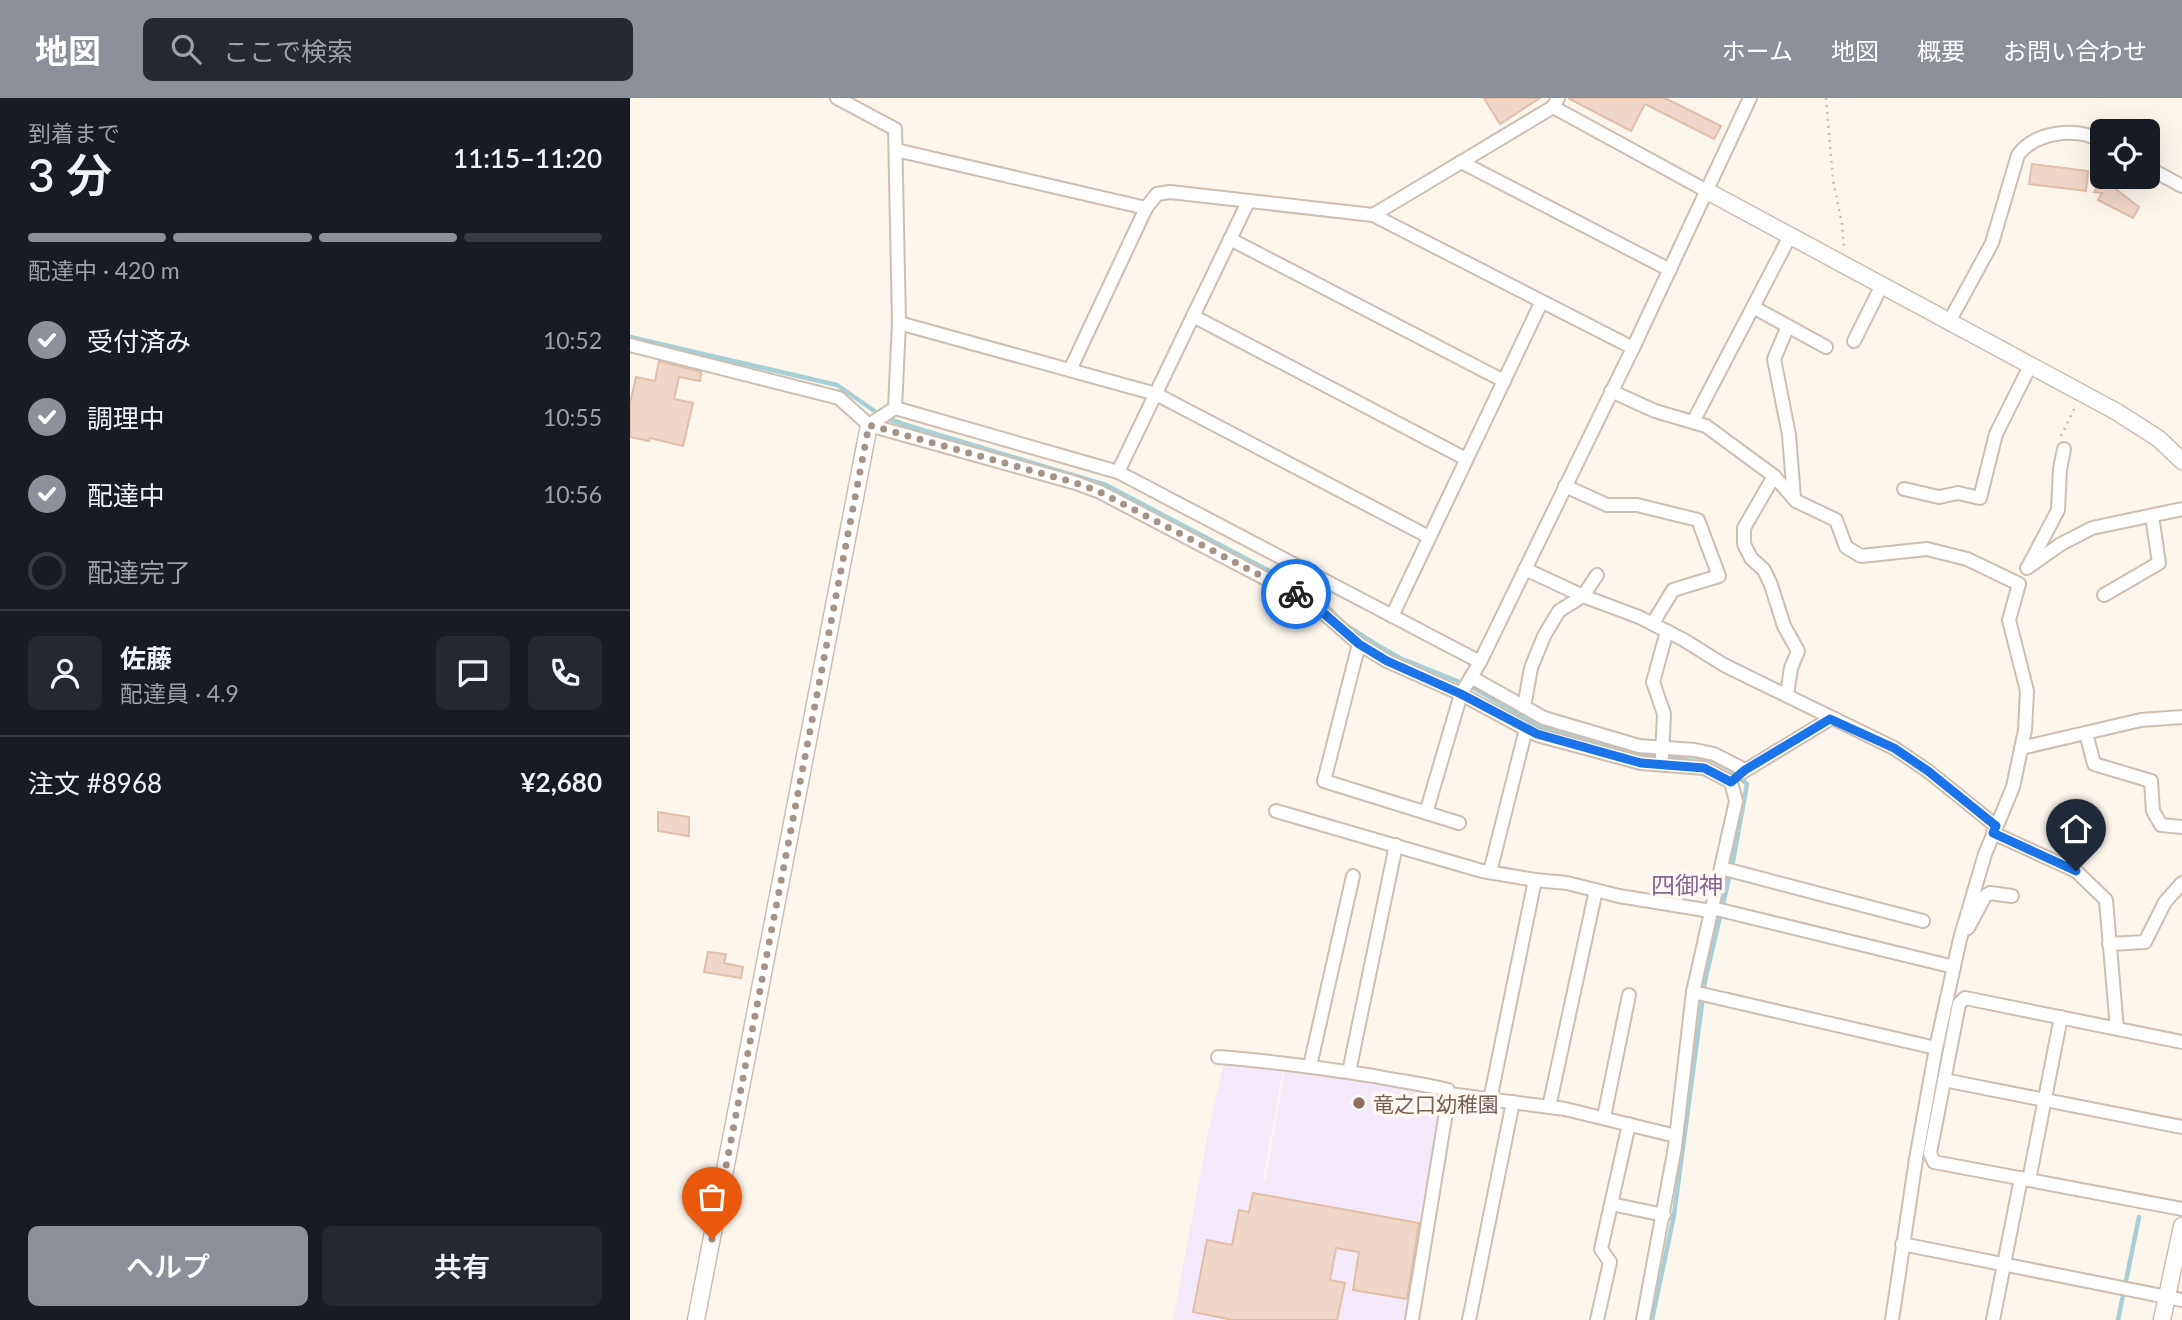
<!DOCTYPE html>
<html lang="ja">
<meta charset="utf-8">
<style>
body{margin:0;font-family:Lato,"Noto Sans JP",sans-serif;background:#242831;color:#f1f3f6;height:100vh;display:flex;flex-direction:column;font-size:26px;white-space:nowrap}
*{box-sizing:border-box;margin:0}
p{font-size:23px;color:#9ea1a6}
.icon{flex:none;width:38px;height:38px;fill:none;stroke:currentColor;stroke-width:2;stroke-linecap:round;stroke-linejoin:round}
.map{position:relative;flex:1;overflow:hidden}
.side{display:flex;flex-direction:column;background:#171b24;width:630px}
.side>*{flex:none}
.buttons{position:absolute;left:1460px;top:21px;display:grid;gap:14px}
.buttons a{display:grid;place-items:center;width:70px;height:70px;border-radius:10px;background:#171b24;box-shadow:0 7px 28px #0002;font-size:35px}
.pin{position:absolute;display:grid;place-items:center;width:60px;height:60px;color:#fff;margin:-72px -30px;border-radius:50% 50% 50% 0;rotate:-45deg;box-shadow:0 0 7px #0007}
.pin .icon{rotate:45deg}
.courier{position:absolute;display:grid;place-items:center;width:70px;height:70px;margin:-35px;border:5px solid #1a73e8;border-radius:50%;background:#fff;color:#222;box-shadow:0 2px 9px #0007}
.head em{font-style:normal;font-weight:600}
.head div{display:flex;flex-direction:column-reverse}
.head{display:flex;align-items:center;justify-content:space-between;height:119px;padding:0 28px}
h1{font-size:46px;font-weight:600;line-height:52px}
.bar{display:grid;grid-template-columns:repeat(4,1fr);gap:10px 7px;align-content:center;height:84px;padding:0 28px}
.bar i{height:9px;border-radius:5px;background:#363941}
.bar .active{background:#8c9099}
.bar p{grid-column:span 4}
.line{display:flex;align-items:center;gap:18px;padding:0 28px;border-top:2px solid #363941}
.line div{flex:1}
.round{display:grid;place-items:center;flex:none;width:74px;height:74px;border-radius:10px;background:#242831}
ol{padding:0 28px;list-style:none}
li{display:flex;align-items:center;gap:21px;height:77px}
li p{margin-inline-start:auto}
li .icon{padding:7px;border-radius:50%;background:#8c9099;color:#fff;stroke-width:4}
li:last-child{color:#9ea1a6}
li i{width:38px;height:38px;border:4px solid #363941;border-radius:50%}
.action{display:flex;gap:14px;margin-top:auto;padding:14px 28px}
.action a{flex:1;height:80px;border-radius:10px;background:#8c9099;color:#fff;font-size:28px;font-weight:600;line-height:80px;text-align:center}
.action a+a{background:#242831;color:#f1f3f6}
header{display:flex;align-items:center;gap:42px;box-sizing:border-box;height:98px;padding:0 35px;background:#8c9099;color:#fff}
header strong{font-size:33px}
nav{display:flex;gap:38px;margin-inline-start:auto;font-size:24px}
.search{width:490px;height:63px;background:#242831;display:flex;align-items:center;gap:18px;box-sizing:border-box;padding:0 24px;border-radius:10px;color:#9ea1a6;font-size:26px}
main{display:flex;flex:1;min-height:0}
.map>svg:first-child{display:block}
</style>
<header>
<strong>地図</strong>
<div class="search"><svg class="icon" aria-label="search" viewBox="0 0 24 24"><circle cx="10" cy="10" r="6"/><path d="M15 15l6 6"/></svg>ここで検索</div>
<nav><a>ホーム</a><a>地図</a><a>概要</a><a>お問い合わせ</a></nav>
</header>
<main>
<section class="side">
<div class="head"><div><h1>3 分</h1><p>到着まで</p></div><em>11:15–11:20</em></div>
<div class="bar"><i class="active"></i><i class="active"></i><i class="active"></i><i></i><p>配達中 · 420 m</p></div>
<ol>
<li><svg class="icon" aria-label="check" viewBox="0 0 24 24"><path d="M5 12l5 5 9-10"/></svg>受付済み<p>10:52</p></li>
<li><svg class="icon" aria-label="check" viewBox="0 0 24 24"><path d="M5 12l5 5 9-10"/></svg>調理中<p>10:55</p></li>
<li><svg class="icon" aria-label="check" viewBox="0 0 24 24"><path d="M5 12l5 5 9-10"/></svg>配達中<p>10:56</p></li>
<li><i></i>配達完了</li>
</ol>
<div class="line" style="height:126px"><a class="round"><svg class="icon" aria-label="person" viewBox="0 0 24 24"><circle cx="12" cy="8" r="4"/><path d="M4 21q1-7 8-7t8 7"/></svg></a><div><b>佐藤</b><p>配達員 · 4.9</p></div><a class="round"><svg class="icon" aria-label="chat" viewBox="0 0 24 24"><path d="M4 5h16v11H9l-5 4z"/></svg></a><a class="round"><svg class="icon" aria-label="phone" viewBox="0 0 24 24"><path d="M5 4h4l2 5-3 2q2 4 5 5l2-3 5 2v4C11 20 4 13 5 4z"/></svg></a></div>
<div class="line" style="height:91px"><div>注文 #8968</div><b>¥2,680</b></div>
<div class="action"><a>ヘルプ</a><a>共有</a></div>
</section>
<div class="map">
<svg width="1552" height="1222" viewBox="0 0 1552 1222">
<rect width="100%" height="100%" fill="#fcf6ed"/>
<path fill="#f3e9f9" d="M 594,965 L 653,971 L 633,1083 L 635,1084 L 655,970 L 716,978 L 812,996 L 793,1110 L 787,1113 L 794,1115 L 778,1213 L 774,1222 L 543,1222 L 580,1025 Z"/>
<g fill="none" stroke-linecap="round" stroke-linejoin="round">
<g stroke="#a8cfd6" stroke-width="4.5">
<path d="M 0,239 L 207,287 L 253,319 L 276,327 L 476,387 L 685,497 L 716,527 L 747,547 L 770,560 L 842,589 L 911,629 L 999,654 L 1038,660 L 1062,658 L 1081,662 L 1101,672 L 1117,686 L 1103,763 L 1075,883 L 1044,1117 L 1022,1222"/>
<path d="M 1488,1222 L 1509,1119"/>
</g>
</g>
<g fill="#f0d6c6" stroke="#e2bda7" stroke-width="2">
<path d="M 854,0 L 910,0 L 870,26 Z"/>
<path d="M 938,0 L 1035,0 L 1091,28 L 1084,41 L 1015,6 L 1001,33 Z"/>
<path d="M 1402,66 L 1458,73 L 1456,93 L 1399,86 Z"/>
<path d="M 1473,81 L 1509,109 L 1503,120 L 1468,102 L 1472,95 L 1464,94 Z"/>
<path d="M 29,263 L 71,274 L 70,283 L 49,279 L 44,301 L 63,305 L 53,348 L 20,340 L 19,343 L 0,339 L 0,305 L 6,279 L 25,283 Z"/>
<path d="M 28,714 L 59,719 L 59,738 L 28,733 Z"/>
<path d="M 78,854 L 96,856 L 94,865 L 113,869 L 111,880 L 74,874 Z"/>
<path d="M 623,1095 L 789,1125 L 777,1201 L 723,1192 L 729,1154 L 706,1150 L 700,1182 L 715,1185 L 707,1222 L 603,1222 L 563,1214 L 577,1142 L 602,1147 L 609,1112 L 619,1114 Z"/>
</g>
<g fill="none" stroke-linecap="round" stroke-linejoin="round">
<g stroke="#cebeb2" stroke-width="16">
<g id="minor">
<path d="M 207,0 L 265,31 L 269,225 L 265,310 L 239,327"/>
<path d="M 923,9 L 1077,93"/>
<path d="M 266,52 L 516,110 L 527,96 L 540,94 L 743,117 L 1003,250"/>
<path d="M 831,64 L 1040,172"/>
<path d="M 1517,69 L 1552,88"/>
<path d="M 743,117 L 923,9 L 928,0"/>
<path d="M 600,141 L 874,283"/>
<path d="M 1123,209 L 1196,249"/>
<path d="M 563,218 L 836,361"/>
<path d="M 1319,224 L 1362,145 L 1388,57 C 1406,33 1446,29 1472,43"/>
<path d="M 269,225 L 526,296 L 799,439"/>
<path d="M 1158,228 L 1144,261 L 1159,337 L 1164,400"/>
<path d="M 1224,243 L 1252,187"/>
<path d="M 0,247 L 209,300 L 239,327 L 446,385 L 470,394 L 682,505 L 729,546 L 757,563 L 831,596 L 907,637 L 1011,665 L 1074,670 L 1101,684 L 1106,703 L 1063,894 L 1045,1049 L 1013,1222"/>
<path d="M 440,272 L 516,110"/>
<path d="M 981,293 L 1025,313 L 1076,328 L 1144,378 L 1166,403 L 1206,422 L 1216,449 L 1231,458 L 1297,451 L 1337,461 L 1389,486 L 1379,522 L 1397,593 L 1395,632 L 1383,689 L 1355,756 L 1330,841 L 1306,950 L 1286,1061 L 1262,1222"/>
<path d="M 265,310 L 488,374 L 850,564"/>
<path d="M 1063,324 L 1160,138"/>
<path d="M 488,374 L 618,104"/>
<path d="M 1144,378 L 1114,430 L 1114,446 L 1121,460 L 1134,472 L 1141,487 L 1154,528 L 1168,553 L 1161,570 L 1157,597"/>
<path d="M 935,388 L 977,407 L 1007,407 L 1068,422 L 1089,478 L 1043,492 L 1023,525"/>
<path d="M 1274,391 L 1309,399 L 1328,395 L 1350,400 L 1366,336 L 1400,268"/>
<path d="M 1399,467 L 1428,412 L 1430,371 L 1434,351"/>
<path d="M 1397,470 L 1431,446 L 1462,430 L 1552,411"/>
<path d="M 895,471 L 953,498 L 1009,519 L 1054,542 L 1094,567 L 1264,650 L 1298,673 L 1366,728"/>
<path d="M 1474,497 L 1529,465 L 1522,418"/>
<path d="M 762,518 L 911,205"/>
<path d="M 729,546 L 694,683 L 829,725"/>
<path d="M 841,579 L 914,620 L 1009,648 L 1065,652 L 1084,656 L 1115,672"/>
<path d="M 894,609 L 901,570 L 914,538 L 929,513 L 953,498 L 967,477"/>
<path d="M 1456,635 L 1464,666 L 1521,683 L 1523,713 L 1531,727 L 1552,729"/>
<path d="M 1391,650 L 1511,622 L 1552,619"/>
<path d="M 1032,658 L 1034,616 L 1023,584 L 1037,533"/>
<path d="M 1111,675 L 1200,621"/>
<path d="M 646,713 L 852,773 L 905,782 L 937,785 L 989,798 L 1081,813"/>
<path d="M 796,715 L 831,596 L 850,564 L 1003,250 L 1120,0"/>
<path d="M 1363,735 L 1446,773 L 1476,802 L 1487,931"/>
<path d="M 1091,770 L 1293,823"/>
<path d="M 860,774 L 896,631"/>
<path d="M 1082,810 L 1324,869"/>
<path d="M 1338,830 L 1355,798 L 1360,795 L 1382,798"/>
<path d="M 1479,846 L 1515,844 L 1535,804 L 1552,785"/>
<path d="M 1063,894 L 1306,950"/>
<path d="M 1552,944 L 1335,900 L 1329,906 L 1300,1055 L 1304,1064 L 1552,1111"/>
<path d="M 588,959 C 641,963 692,970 744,978 C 768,983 794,986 818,992 L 819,996"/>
<path d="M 680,968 L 723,778"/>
<path d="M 719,974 L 766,747"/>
<path d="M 1314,982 L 1552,1029"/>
<path d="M 860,1002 L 905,782"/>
<path d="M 919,1009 L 966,792"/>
<path d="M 974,1019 L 999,897"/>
<path d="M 1399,1082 L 1431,919"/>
<path d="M 981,1106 L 1034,1117"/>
<path d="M 1272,1146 L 1552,1202"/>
<path d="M 782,1222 L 819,996 L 935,1011 L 1046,1038"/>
<path d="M 839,1222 L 883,1004"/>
<path d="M 967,1222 L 980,1164 L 971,1151 L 999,1026"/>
<path d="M 1363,1222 L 1391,1080"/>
</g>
</g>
<g stroke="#cebeb2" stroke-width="19">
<g id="tertiary">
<path d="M 1077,93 L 1487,314 L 1529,341 L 1552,363"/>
<path d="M 66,1222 L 239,327"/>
<path d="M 1532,1222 L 1552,1128"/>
</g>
</g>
<g stroke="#d5baa8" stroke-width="2.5" stroke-dasharray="2 5" stroke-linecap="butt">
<path d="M 1196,0 L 1203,82 L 1212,126 L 1214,150"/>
<path d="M 1431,338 L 1445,309"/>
</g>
<use href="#minor" stroke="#fff" stroke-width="12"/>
<use href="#tertiary" stroke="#fff" stroke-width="16"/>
</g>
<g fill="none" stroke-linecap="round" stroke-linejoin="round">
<path stroke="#a69387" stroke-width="7" stroke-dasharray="0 12.6" d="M 82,1141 L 239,327 L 446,385 L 470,394 L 666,496"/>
<path stroke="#1a73e8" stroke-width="9" d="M 666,496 L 682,505 L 729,546 L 757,563 L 831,596 L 907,636 L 1011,665 L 1074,670 L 1101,684 L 1115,672 L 1200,621 L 1264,650 L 1298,673 L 1366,728 L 1363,735 L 1446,773"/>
</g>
<circle fill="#8d6e63" stroke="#fefaf3" stroke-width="2.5" cx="729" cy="1005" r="7"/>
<g text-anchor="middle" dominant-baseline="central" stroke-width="7" stroke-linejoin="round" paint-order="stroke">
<g font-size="21" fill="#785e54" stroke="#fefaf3" text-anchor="start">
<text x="743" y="1005">竜之口幼稚園</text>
</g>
<g font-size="24" fill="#846892" stroke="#fefaf3">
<text x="1057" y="786">四御神</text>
</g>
</g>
</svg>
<div class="buttons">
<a><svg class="icon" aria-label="locate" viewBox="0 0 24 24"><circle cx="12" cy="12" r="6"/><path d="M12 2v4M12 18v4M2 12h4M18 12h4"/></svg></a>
</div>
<div class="pin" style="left:82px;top:1141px;background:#ea580c"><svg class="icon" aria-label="bag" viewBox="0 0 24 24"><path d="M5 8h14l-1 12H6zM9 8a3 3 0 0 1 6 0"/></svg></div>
<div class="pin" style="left:1446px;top:773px;background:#1f2937"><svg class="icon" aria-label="home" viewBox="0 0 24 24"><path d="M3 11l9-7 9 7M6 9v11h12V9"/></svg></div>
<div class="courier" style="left:666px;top:496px"><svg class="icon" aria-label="bike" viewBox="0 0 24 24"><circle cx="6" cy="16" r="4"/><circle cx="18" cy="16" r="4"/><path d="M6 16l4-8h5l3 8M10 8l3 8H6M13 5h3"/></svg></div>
</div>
</main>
